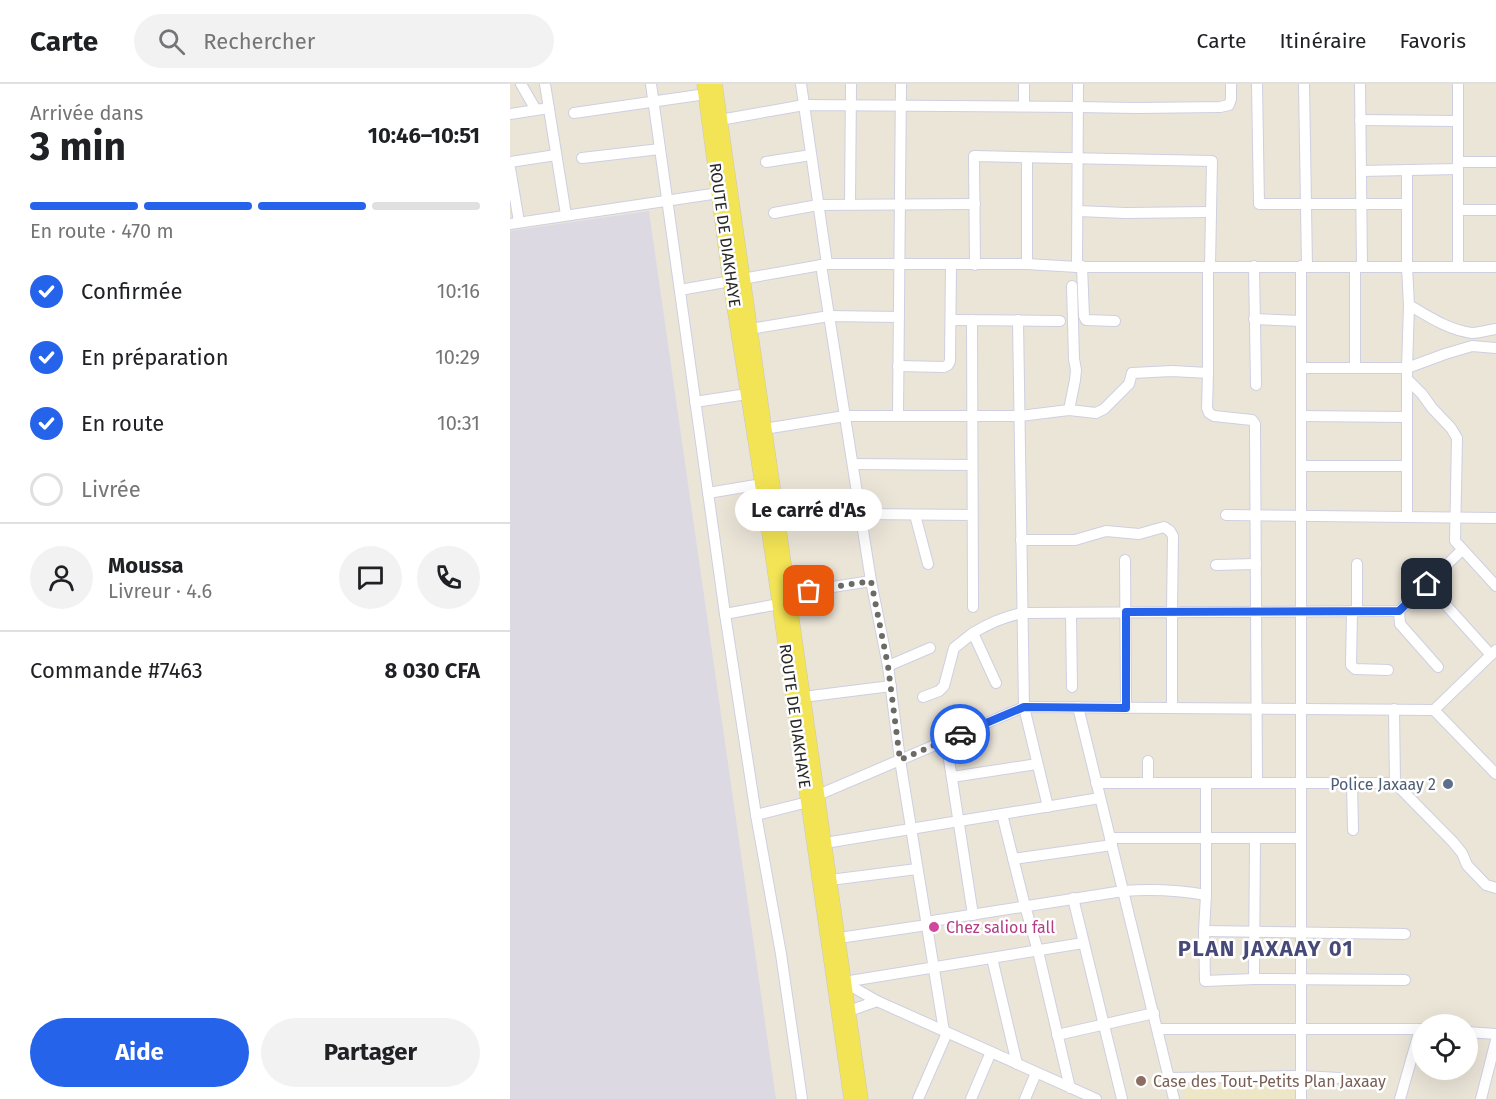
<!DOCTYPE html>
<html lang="fr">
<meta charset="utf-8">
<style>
body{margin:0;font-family:"Fira Sans",sans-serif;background:#f2f2f2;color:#202124;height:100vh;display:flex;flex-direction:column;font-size:22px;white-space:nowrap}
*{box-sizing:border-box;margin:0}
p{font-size:20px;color:#757577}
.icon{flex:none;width:33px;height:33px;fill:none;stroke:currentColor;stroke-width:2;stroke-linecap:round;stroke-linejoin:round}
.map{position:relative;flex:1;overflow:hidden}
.drawer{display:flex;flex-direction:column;background:#fff;width:510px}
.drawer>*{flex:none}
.controls{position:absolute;left:902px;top:930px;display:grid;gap:12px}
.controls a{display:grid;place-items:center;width:66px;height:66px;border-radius:50%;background:#fff;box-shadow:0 6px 24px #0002;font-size:30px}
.pin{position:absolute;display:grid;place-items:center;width:51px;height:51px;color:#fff;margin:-26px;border-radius:12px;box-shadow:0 3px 9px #0006}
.courier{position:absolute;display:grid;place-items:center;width:60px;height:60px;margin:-30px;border:4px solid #2563eb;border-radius:50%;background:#fff;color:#222;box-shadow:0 2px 8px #0007}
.bubble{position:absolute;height:42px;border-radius:21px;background:#fff;box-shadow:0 6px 24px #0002;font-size:20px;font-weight:700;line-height:42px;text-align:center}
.head em{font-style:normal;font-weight:700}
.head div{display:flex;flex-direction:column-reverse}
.head{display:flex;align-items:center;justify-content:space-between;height:102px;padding:0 30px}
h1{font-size:39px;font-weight:700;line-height:45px}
.bar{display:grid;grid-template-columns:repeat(4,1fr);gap:9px 6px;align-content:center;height:72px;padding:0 30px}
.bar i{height:8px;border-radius:4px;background:#e0e0e0}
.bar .current{background:#2563eb}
.bar p{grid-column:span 4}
.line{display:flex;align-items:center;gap:15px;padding:0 30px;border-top:2px solid #e0e0e0}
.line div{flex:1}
.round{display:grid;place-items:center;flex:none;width:63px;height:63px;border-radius:32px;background:#f2f2f2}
ol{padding:0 30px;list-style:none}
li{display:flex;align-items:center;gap:18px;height:66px}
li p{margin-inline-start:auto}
li .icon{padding:6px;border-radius:50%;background:#2563eb;color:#fff;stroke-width:4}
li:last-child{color:#757577}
li i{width:33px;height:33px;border:3px solid #e0e0e0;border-radius:50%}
.cta{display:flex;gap:12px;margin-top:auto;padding:12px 30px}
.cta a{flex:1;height:69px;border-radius:36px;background:#2563eb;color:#fff;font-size:24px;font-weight:700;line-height:69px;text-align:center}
.cta a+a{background:#f2f2f2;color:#202124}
header{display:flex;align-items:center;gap:36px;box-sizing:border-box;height:84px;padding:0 30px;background:#fff;border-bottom:2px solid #e0e0e0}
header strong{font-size:28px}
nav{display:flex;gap:33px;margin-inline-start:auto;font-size:21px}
.search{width:420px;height:54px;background:#f2f2f2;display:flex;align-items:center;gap:15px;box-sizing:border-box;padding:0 21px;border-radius:33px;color:#757577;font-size:22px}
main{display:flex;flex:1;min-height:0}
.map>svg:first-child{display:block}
</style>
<header>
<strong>Carte</strong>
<div class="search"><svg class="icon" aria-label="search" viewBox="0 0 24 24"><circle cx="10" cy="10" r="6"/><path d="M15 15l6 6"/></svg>Rechercher</div>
<nav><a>Carte</a><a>Itinéraire</a><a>Favoris</a></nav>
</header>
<main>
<section class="drawer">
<div class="head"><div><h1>3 min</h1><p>Arrivée dans</p></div><em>10:46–10:51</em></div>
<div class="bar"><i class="current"></i><i class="current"></i><i class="current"></i><i></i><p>En route · 470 m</p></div>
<ol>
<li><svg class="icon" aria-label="check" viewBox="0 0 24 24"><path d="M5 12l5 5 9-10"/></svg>Confirmée<p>10:16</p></li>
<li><svg class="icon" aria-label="check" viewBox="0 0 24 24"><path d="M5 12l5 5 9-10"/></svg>En préparation<p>10:29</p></li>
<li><svg class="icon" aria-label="check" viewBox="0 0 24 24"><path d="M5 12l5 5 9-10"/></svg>En route<p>10:31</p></li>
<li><i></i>Livrée</li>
</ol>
<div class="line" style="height:108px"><a class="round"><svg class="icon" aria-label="person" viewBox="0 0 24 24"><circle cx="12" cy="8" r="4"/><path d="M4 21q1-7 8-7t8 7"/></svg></a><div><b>Moussa</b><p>Livreur · 4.6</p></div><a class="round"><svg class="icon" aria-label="chat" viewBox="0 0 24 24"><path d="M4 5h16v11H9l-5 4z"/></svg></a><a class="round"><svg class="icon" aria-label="phone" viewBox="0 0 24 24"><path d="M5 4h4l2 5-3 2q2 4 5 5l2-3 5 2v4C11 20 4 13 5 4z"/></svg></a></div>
<div class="line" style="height:78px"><div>Commande #7463</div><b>8 030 CFA</b></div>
<div class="cta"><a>Aide</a><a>Partager</a></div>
</section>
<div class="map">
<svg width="986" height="1015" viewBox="0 0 986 1015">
<rect width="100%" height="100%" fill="#ebe5d8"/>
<path fill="#ddd9e2" d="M 139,127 L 266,1015 L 0,1015 L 0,147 Z"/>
<path fill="#ede6c7" d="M 671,997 L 786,998 L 786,1015 L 675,1015 Z"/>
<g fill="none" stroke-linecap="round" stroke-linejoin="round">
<g stroke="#cecfe1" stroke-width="12">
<g id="minor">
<path d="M 11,0 L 26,26"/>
<path d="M 35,0 L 56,131"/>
<path d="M 141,0 L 215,530 L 246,731 L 271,870 L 292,1015"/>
<path d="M 291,0 L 317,180"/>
<path d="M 514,0 L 514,22"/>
<path d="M 747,0 L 749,120 L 897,120"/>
<path d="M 794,0 L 797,183"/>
<path d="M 850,0 L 852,183"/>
<path d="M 948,0 L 948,183"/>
<path d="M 64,29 L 196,10"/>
<path d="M 0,30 L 39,24"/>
<path d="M 210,36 L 294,21 L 568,23 L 626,24 L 710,23 L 719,21 L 721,15 L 721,0"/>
<path d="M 850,36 L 948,37"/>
<path d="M 72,74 L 150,65"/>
<path d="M 0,78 L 46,71"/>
<path d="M 256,78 L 301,71"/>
<path d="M 948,78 L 986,78"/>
<path d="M 0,84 L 9,138"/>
<path d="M 851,87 L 948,85"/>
<path d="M 340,120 L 341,0"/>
<path d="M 948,126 L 986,126"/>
<path d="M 568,127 L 615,129 L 701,128"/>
<path d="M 264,129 L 308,121 L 465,120"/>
<path d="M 0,140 L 209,109"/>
<path d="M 517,180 L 517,74"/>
<path d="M 311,181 L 361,497 L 378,582 L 390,676 L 434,947"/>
<path d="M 465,181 L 464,72 L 702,77 L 700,182"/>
<path d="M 572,182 L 574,232 L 576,236 L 605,237"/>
<path d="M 698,182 L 698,289 L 697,324 L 699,329 L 704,332 L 742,336 L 745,340 L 745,346 L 747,699"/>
<path d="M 744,182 L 746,301"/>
<path d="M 791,182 L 791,1015"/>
<path d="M 567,183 L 568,0"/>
<path d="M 845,183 L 845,284"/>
<path d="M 170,206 L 317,180 L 517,180 L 567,183 L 986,183"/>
<path d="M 899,221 C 918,232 938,246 962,249 C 969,249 978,246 986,245"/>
<path d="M 744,235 L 791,237"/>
<path d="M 441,236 L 550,237"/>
<path d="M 462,236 L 463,523"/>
<path d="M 508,236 L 514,623 L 538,723"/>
<path d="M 240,245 L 319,232 L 389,233"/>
<path d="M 388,282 L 434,283 L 438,281 L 440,277 L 441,181"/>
<path d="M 791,284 L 897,284 L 935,270 L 962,262 L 986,264"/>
<path d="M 897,295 L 912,310 L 922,324 L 941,344 L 947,354 L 945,457 L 986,502"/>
<path d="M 185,318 L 237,310"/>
<path d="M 559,326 L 565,296 L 566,286 L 564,275 L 562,202"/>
<path d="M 388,332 L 391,0"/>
<path d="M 791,332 L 897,333"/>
<path d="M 254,345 L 335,332 L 510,332 L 559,326 L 586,329 L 594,325 L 619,300 L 622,289 L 662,287 L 698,289"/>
<path d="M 343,380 L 462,381"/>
<path d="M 791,382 L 897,382"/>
<path d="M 198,409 L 252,400"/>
<path d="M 351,430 L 462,431"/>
<path d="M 405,431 L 418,480"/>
<path d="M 716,431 L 986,434"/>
<path d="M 897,433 L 897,284 L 899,221 L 897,183 L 897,86"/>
<path d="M 511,456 L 565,456 L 596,447 L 629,450 L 654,443 L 660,447 L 663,452 L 662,528 L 662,624"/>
<path d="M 615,476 L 616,624"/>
<path d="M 706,481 L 746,480"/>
<path d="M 917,500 L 981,571"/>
<path d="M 278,510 L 361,497"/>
<path d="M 842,527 L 841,581 L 845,585 L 878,586"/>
<path d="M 847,527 L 847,480"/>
<path d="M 889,527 L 890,540 L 928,583"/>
<path d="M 561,529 L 562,603"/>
<path d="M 215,530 L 269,520"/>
<path d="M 378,582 L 420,564"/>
<path d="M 486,599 L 463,549 C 479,539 494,533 512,529 L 889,527 L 952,466"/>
<path d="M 293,613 L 381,602"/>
<path d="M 413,613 L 429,607 L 434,602 L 444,564 L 463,549"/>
<path d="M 568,623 L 664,1015"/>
<path d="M 884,625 L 885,699 L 943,758 L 952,769 L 957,781 L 976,801 L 986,804"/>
<path d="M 924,626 L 986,690"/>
<path d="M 436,656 L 463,831"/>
<path d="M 442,693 L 527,680"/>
<path d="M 586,699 L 885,699"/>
<path d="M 638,699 L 638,677"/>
<path d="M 696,699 L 696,811 L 694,847 L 695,897 L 744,895 L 895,896"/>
<path d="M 842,699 L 843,746"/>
<path d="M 308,711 L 514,623 L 924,626 L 986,566"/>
<path d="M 492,730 L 515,822 L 528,867 L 560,1004"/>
<path d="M 246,731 L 298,718"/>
<path d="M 600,754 L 791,754"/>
<path d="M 315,759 L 590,714"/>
<path d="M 503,775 L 602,761"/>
<path d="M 320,796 L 407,785"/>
<path d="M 563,814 L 612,1015"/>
<path d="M 416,838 L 613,807 C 642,805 668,806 696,811"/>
<path d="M 694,847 L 895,850"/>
<path d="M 329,854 L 417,841"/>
<path d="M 482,874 L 507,980"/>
<path d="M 744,895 L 745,754"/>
<path d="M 330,898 L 334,898 L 367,917 L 586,1015"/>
<path d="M 334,898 L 573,859"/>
<path d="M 333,928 L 339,927 L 367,917"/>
<path d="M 648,945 L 912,945"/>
<path d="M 957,948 L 986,950"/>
<path d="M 547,951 L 644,929"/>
<path d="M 660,994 L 791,992 L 830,994"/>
<path d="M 408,1015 L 437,949"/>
<path d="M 461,1015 L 481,968"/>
<path d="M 515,1015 L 526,989"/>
<path d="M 890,1015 L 910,945"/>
<path d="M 971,1015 L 986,956"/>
</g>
</g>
<g stroke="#c7c7c7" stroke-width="15">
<g id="major">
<path d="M 194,0 L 220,197 L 252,400 L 341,1015"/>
<path d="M 205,0 L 351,1015"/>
</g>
</g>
<use href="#minor" stroke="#fff" stroke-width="10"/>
<use href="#major" stroke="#f3e455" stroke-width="14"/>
</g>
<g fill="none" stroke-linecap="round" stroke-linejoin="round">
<path stroke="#6c6a65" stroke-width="6" stroke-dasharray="0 10.8" d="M 299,507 L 361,497 L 378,582 L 390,676 L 450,650"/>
<path stroke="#2563eb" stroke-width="8" d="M 450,650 L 514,623 L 616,624 L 616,528 L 889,527 L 917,500"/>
</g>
<circle fill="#5c6f8a" stroke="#fff" stroke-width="2" cx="938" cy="700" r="6"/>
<circle fill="#d1479c" stroke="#fff" stroke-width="2" cx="424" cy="843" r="6"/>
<circle fill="#8d6e63" stroke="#fff" stroke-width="2" cx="631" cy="997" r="6"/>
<g text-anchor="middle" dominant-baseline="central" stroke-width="5" stroke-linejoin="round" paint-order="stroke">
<g font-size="16" fill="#272727" stroke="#fff">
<text transform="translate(215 151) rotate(82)">ROUTE DE DIAKHAYE</text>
<text transform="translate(285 632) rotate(82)">ROUTE DE DIAKHAYE</text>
</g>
<g font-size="16" fill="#4e5e75" stroke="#fff" text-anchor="end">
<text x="926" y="700">Police Jaxaay 2</text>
</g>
<g font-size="16" fill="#b23c85" stroke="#fff" text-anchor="start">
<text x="436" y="843">Chez saliou fall</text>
</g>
<g font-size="16" fill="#785e54" stroke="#fff" text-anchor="start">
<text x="643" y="997">Case des Tout-Petits Plan Jaxaay</text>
</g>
<g font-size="22" font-weight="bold" letter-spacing="1.5" fill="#474979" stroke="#fff">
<text x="756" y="864">PLAN JAXAAY 01</text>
</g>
</g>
</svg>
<div class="controls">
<a><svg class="icon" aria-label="locate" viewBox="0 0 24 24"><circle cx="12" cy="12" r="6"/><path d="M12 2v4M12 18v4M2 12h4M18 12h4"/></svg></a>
</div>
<div class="pin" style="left:299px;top:507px;background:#ea580c"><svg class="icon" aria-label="bag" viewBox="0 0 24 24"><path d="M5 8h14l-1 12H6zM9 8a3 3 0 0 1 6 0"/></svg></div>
<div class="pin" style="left:917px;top:500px;background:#1f2937"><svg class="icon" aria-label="home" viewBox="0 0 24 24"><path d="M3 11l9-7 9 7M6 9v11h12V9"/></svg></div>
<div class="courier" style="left:450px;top:650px"><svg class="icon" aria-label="car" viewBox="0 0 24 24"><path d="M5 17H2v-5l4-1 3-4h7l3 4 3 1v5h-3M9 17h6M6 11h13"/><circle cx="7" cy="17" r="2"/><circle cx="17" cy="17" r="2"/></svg></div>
<div class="bubble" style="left:225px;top:405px;width:147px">Le carré d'As</div>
</div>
</main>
